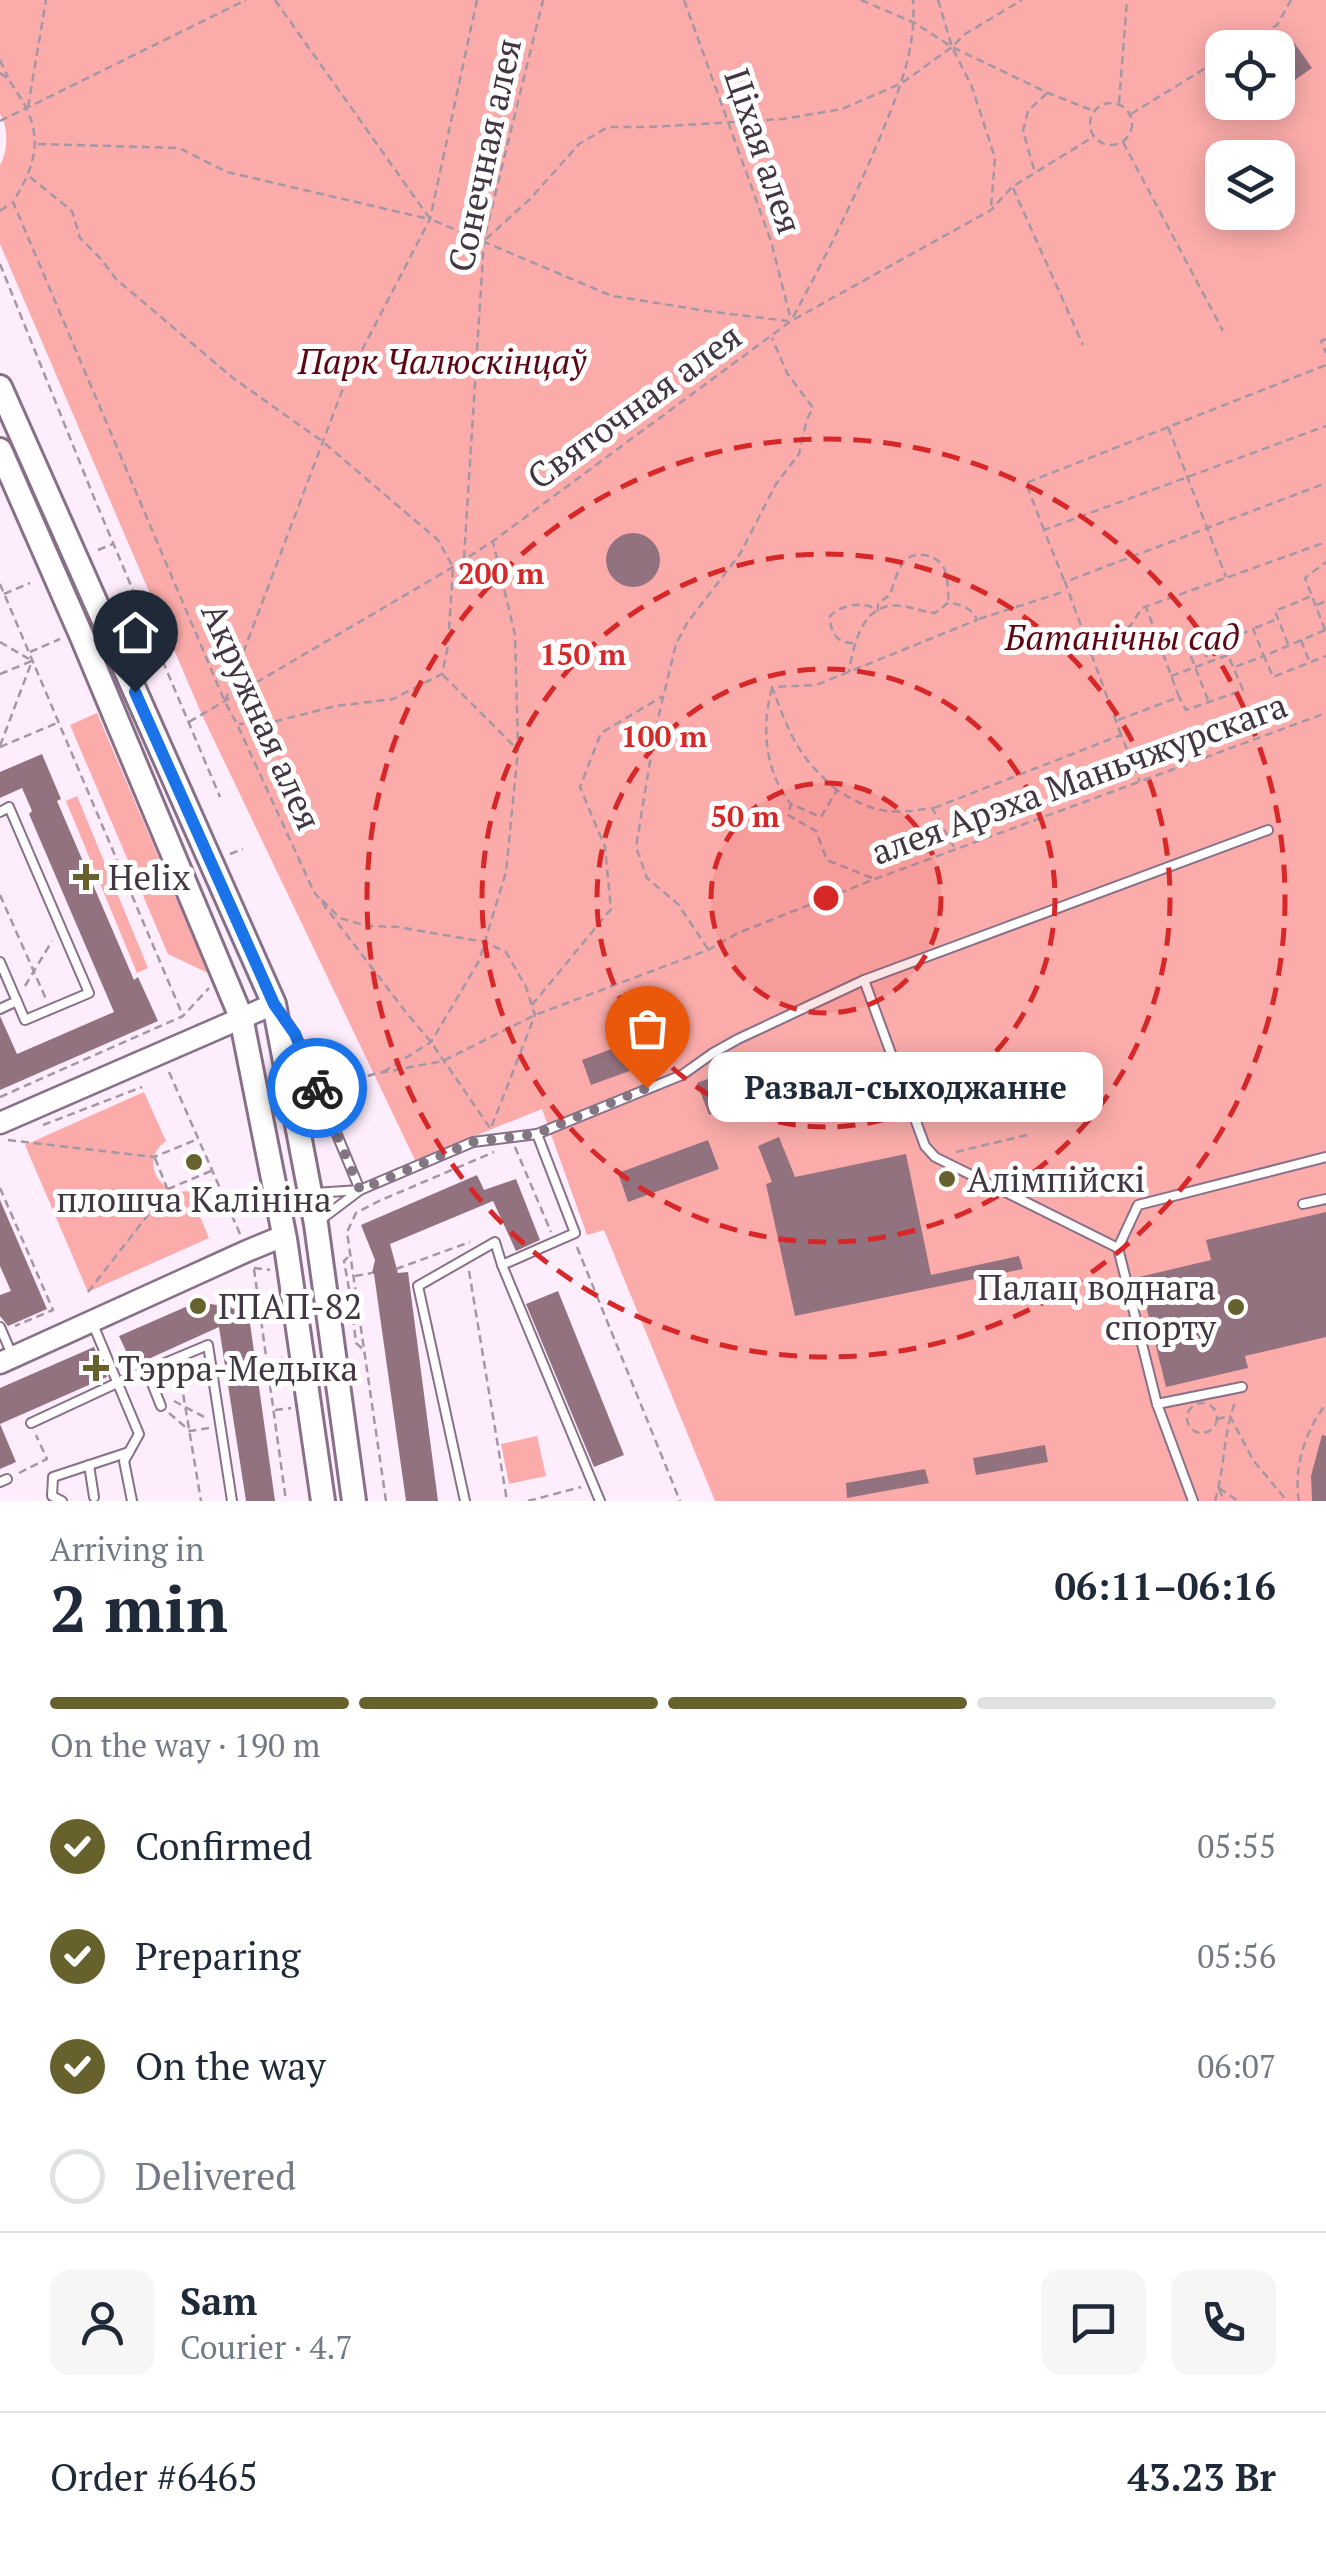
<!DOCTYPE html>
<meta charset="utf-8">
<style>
body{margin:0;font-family:"PT Serif",serif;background:#f6f6f7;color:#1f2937;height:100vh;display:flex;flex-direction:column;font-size:38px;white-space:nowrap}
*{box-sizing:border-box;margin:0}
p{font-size:32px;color:#747a83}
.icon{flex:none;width:55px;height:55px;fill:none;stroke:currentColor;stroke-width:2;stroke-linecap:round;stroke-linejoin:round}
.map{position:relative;height:1501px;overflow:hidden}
.panel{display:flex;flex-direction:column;background:#fff;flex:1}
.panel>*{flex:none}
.controls{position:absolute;left:1205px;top:30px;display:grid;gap:20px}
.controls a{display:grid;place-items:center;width:90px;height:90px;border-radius:20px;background:#fff;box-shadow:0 5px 25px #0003;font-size:50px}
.pin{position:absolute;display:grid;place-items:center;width:85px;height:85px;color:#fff;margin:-102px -42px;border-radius:50% 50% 50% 0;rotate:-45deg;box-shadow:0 0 10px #0007}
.pin .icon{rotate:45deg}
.courier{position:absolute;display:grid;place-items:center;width:100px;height:100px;margin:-50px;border:8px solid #1a73e8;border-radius:50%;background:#fff;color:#222;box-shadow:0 2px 12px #0007}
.bubble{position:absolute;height:70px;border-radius:20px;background:#fff;box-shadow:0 5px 25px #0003;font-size:32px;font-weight:700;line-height:70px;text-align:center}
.head em{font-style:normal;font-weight:700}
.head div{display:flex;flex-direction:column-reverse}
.head{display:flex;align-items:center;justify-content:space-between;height:170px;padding:0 50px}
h1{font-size:65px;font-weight:700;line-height:75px}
.bar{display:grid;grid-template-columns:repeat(4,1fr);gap:15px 10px;align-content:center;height:120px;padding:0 50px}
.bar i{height:12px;border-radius:8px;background:#e0e1e3}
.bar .current{background:#67612e}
.bar p{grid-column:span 4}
.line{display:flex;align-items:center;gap:25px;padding:0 50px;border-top:2px solid #e0e1e3}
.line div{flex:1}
.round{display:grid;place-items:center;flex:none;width:105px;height:105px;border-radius:20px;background:#f6f6f7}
ol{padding:0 50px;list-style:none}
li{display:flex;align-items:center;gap:30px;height:110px}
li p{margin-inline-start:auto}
li .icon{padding:10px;border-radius:50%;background:#67612e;color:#fff;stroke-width:4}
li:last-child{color:#747a83}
li i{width:55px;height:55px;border:5px solid #e0e1e3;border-radius:50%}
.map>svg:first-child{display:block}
</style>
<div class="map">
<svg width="1326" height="1501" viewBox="0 0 1326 1501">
<rect width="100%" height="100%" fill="#feedfd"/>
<g fill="#fbacaa" fill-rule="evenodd">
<path d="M 0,0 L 1326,0 L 1326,1501 L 715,1501 L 604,1230 L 587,1235 L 542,1109 L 415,1160 L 202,715 L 0,244 L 0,165 C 8,151 9,128 0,114 ZM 1222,48 L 1278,48 L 1278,102 L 1222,102 ZM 1222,158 L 1278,158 L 1278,212 L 1222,212 Z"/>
<path d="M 97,713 L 208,973 L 168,954 L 70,725 Z"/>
<path d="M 77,796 L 148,968 L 137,973 L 66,801 Z"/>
<path d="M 144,1092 L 166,1141 C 140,1159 157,1196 189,1191 L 209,1238 L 88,1292 L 25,1145 Z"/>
<path d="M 537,1436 L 546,1476 L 509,1484 L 501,1444 Z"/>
</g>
<g fill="#93727f">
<path d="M 1293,41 L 1312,68 L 1278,92 L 1278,52 Z"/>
<circle cx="633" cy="560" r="27"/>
<path d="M 42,754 L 61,799 L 57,801 L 134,980 L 138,977 L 158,1021 L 0,1090 L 0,1016 L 17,1054 L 114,1012 L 29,814 L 32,811 L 22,788 L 0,798 L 0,772 Z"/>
<path d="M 673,1026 L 682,1052 L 591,1085 L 582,1060 Z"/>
<path d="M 718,1075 L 730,1107 L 709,1115 L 697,1083 Z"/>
<path d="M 779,1137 L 795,1177 L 906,1154 L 931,1275 L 1019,1256 L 1023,1269 L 795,1316 L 766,1184 L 772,1182 L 758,1146 Z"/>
<path d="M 708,1140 L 719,1169 L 628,1202 L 618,1173 Z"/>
<path d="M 477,1175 L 484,1190 L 516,1179 L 540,1240 L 516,1251 L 493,1201 L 390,1244 L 398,1273 L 408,1272 L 438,1501 L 406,1501 L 374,1274 L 372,1273 L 375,1260 L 361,1225 Z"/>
<path d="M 0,1200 L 47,1309 L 8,1326 L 0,1316 L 0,1295 L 11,1291 L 0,1266 Z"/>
<path d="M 1326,1212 L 1326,1337 L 1245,1356 L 1248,1368 L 1166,1387 L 1139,1277 L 1211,1260 L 1206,1240 Z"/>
<path d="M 558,1291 L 624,1455 L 594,1467 L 526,1304 Z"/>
<path d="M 197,1302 L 230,1307 L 249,1316 L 275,1501 L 246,1501 L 219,1327 L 133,1366 L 119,1336 Z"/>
<path d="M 94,1347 L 107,1377 L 0,1424 L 16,1462 L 0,1469 L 0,1388 Z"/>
<path d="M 1322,1435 L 1326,1436 L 1326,1501 L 1312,1501 L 1311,1476 Z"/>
<path d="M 1045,1445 L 1048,1462 L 976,1475 L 973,1458 Z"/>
<path d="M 925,1469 L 929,1483 L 847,1498 L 846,1483 Z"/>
</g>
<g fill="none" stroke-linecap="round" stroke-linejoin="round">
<g stroke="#887088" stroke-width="12">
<g id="lane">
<path d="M 0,812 L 9,807 L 89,993 L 25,1020 L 0,962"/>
<path d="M 864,980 L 925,1146 L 935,1157 L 1118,1248"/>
<path d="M 0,1009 L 17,1001"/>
<path d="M 285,1020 L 295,1034 L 360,1190"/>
<path d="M 537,1134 L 682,1075 L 713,1053 L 738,1039 L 864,980 L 1268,830"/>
<path d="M 314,1193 L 360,1190"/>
<path d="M 1303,1204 L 1326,1199"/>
<path d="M 319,1221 L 360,1190 L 473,1142 L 537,1134 L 575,1233 L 502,1265 L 495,1242 L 418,1286 L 465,1501"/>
<path d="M 502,1265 L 600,1501"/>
<path d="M 92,1322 L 139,1434 L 124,1461 L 132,1501"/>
<path d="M 0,1327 L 13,1357"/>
<path d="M 147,1371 L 161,1406"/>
<path d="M 1157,1404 L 1118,1248 L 1138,1205 L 1326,1157"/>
<path d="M 31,1423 L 117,1383 L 208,1345 L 232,1501"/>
<path d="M 89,1465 L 94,1497"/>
<path d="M 0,1482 L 7,1479"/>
<path d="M 62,1501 L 52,1496 L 53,1477 L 129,1452"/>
<path d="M 1193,1501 L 1157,1404 L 1242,1387"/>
</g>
</g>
<g stroke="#887088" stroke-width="25">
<g id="secondary">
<path d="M 0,1123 L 274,1004"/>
<path d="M 0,1363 L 247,1251 L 276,1239 L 285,1239"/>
</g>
</g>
<g stroke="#887088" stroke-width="28">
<g id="primary">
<path d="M 0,387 L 274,1004 L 316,1224 L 354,1501"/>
<path d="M 0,450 L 82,637 L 241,1017 L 285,1239 L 323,1501"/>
</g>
</g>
<g stroke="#a596a4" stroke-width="2.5" stroke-dasharray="8 5" stroke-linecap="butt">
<path d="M 275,0 L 430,219 L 612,296 L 714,312 L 788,321"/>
<path d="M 684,0 L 771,241 L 791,320"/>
<path d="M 861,0 L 915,23 L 952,47 L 1048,93 L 1094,111"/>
<path d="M 938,0 L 952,47 L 972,87 L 995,158 L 991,208"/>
<path d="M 1240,48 L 1277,25 L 1291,0"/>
<path d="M 0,60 L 8,77"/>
<path d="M 0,73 C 10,79 14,88 20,97 C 45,137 35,166 13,202 L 225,702 L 237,724 L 314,892 L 405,1011 L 431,1042 L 490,1128"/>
<circle cx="1111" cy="124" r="21"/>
<path d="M 1119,103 L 1127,0"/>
<path d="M 28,107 L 46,0"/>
<path d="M 1131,114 L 1222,58"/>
<path d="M 0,121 L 246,0"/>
<path d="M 1123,142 L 1223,331"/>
<path d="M 38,144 L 179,148 L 227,172 L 429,219"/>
<path d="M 1034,169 L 1023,131 L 1028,111 L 1047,93"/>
<path d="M 30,177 L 72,211 L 80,238 L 100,258 L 116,279 L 233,378 L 322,441 L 438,540 L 453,567 L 448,646 L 442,674 L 393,699 L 336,706 L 269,723 L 239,724"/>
<path d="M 1013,188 L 1083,345"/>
<path d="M 0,211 L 11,203"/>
<path d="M 486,239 L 531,198 L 579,144 L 608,127 L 650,127 L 783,119 L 842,109 L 902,83 L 952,47 L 965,34 L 1022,0"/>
<path d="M 0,264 L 95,500 L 220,797"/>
<path d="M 793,317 C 824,260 853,202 878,142 C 897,96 917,50 913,0"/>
<path d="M 1326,339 L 1321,341 L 1326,353"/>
<path d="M 1168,427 L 1226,577"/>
<path d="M 1044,530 L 1026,483 L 1326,365"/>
<path d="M 98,550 L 113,544"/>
<path d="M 464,558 L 484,240 L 543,0"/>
<path d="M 1064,580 L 1044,530 L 1326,426"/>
<path d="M 0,584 L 183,1016"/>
<path d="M 4,594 L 30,583"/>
<path d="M 1317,605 L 1326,601"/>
<path d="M 979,619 L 1066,591"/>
<path d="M 1255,628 L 1275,620"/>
<path d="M 1325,630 L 1264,656 L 1273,677 L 1326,656"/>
<path d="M 1325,630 L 1305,578 L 1326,562"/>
<path d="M 1301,640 L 1309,661"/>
<path d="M 1090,641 L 1130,626 L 1142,608 L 1326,542"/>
<path d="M 0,642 L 29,659"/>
<path d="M 853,643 C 836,643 830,632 830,616 C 843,604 863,601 878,610 L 878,603 L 890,595 C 896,578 900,551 924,555 C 933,556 940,561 944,568 C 949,578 947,591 949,602"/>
<path d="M 1288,644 L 1275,611 L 1312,596"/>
<path d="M 1204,649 L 1253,629 L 1264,656 L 1235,667"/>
<path d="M 30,652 L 60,639"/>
<path d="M 0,674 L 32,661 L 0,746"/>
<path d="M 443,675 L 518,750"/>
<path d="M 1171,676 L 1228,655 L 1243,690 L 1186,710 L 1179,697"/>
<path d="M 772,688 C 761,727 765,771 790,803"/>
<path d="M 1208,700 L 1190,654 L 1204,649 L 1208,662"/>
<path d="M 225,701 L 345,383 L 430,219 L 477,0"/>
<path d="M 1118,720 L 1179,697 L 1146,607"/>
<path d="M 189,722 L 453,567 L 493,541 L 791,321 L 991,210 L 1012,187 L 1093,137"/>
<path d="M 1121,735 L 1065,582 L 1326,483"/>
<path d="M 0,747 L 57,723"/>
<path d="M 837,790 C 797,756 790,735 772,687 L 816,685 L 977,620 C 973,608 960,605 949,602 L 935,613 C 924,612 914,608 903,606 C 863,600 854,642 849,672"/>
<path d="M 934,808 L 1121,735 L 1140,781"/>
<path d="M 230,854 L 243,849"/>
<path d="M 872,878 L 827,860 L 816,831 L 788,815 L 791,804 L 821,817 L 837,790 C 873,813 890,815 932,808 L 954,847"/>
<path d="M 0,895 L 46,999"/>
<path d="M 322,900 L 340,918 L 367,926 L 398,927 L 485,942 L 506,952 L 526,987 L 535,1015 L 491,1128"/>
<path d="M 708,949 L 678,904 L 647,878 L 636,847 L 655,731 L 676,644 L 687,623 L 740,554 L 776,484 L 799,454 L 807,419 L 813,408 L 787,373 L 772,338"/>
<path d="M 25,986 L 52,941"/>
<path d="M 532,1005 L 611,909 L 605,847 L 580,787 L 601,733 L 663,696"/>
<path d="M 169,1072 L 240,1234"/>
<path d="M 383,1072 L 431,1042 L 479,961 L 506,872 L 518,750 L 515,635 L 493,542"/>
<path d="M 343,1084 L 374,1074 L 443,1061 L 535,1015 L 708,950 L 738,933 L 875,879 L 1326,713"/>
<path d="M 0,1097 L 183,1016 L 209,988"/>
<path d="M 43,1125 L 142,1087"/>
<path d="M 8,1140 L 154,1157 L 198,1139"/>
<path d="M 515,1147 L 551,1232"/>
<path d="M 956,1152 L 1027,1135"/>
<path d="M 155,1158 L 167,1188"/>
<path d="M 0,1188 L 53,1310 L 15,1326"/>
<path d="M 577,1247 L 680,1501"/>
<path d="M 254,1268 L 270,1270"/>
<path d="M 254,1269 L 286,1501"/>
<path d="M 396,1269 L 470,1242"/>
<path d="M 469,1271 L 507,1501"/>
<path d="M 355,1276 L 372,1273"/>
<path d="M 349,1289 L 344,1261 L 351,1254"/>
<path d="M 88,1292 L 168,1189 L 211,1171"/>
<path d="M 353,1317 L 356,1343 L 365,1351"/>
<path d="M 179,1369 L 201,1501"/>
<path d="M 269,1380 L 282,1357"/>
<path d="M 174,1401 L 206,1418"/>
<circle cx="1202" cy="1418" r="15"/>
<path d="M 275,1410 L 291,1408"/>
<path d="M 169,1413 L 190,1431 L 209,1428"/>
<path d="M 1217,1419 L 1230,1416 L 1253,1460 L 1287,1501"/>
<path d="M 19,1473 L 47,1459 L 36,1435"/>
<path d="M 1219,1488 L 1238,1501"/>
<path d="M 1219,1489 L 1224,1501"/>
<path d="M 386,1501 L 347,1232 L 356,1213 L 379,1201 L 494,1152"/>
<path d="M 528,1501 L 581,1487"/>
<path d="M 1215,1501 C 1225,1468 1223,1432 1236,1400"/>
<path d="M 1299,1501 C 1293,1467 1306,1430 1326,1404"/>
</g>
<use href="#lane" stroke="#fff" stroke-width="8"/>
<use href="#secondary" stroke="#fff" stroke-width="20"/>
<use href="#primary" stroke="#fff" stroke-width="22"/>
</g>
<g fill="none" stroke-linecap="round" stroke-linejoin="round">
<path stroke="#837683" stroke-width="10" stroke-dasharray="0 18" d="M 317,1088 L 360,1190 L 473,1142 L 536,1134 L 647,1088"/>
<path stroke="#1a73e8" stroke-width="12" d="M 135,692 L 274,1004 L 295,1034 L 317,1088"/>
</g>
<circle cx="826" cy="898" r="115" fill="#d62828" fill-opacity=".12"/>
<g fill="none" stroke="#d62828" stroke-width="5" stroke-dasharray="18 12">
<circle cx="826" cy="898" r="115"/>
<circle cx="826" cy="898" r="229"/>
<circle cx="826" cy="898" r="344"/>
<circle cx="826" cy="898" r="459"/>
</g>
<g fill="#67612e" stroke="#fff" stroke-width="4">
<path d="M81 862h10v10h10v10h-10v10h-10v-10h-10v-10h10z"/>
<circle cx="194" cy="1162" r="10"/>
<circle cx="947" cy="1179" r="10"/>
<circle cx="198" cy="1306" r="10"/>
<circle cx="1236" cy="1307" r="10"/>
<path d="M91 1353h10v10h10v10h-10v10h-10v-10h-10v-10h10z"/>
</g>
<g text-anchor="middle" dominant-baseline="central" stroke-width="10" stroke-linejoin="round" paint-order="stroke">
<g font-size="35" fill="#413641" stroke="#fff">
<text transform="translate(764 151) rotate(71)">Ціхая алея</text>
<text transform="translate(484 155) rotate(-78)">Сонечная алея</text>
<text transform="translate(634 406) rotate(-36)">Святочная алея</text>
<text transform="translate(262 716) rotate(66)">Акружная алея</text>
<text transform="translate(1079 778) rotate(-20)">алея Арэха Маньчжурскага</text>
</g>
<g font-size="35" font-style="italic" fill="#5e0513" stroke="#fff">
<text x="442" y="361">Парк Чалюскінцаў</text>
<text x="1122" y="637">Батанічны сад</text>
</g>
<g font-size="35" fill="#413641" stroke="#fff" text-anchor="start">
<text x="108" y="877">Helix</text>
<text x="967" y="1179">Алімпійскі</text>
<text x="194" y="1199" text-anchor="middle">плошча Калініна</text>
<text x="1216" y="1287" text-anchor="end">Палац воднага<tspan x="1216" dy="40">спорту</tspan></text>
<text x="218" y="1306">ГПАП-82</text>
<text x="118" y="1368">Тэрра-Медыка</text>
</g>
</g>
<circle cx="826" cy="898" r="15" fill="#d62828" stroke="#fff" stroke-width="5"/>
<g font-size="30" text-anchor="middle" font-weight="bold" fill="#d62828" stroke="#fff" stroke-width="10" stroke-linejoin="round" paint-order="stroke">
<text x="501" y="584">200 m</text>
<text x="583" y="665">150 m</text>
<text x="664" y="747">100 m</text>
<text x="745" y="827">50 m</text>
</g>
</svg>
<div class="controls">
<a><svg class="icon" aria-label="locate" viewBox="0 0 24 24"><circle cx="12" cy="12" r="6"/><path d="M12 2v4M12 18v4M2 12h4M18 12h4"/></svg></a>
<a><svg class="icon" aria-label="layers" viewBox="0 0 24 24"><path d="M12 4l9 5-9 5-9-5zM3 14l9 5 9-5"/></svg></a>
</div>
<div class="pin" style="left:647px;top:1088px;background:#ea580c"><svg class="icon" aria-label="bag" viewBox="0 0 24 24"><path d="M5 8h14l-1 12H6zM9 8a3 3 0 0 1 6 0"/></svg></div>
<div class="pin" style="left:135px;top:692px;background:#1f2937"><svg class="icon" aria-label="home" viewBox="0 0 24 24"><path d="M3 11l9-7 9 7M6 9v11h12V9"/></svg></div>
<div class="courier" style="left:317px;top:1088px"><svg class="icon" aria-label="bike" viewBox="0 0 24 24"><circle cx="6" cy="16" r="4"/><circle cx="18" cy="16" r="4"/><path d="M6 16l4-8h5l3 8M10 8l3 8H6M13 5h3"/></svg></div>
<div class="bubble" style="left:708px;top:1052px;width:395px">Развал-сыходжанне</div>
</div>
<section class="panel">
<div class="head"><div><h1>2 min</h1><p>Arriving in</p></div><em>06:11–06:16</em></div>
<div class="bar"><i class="current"></i><i class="current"></i><i class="current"></i><i></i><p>On the way · 190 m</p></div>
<ol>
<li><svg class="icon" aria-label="check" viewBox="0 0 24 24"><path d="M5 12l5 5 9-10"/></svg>Confirmed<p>05:55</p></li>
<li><svg class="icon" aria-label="check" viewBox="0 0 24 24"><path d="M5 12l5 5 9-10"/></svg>Preparing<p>05:56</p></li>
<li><svg class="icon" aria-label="check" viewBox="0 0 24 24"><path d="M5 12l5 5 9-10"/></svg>On the way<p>06:07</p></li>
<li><i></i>Delivered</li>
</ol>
<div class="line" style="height:180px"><a class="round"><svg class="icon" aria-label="person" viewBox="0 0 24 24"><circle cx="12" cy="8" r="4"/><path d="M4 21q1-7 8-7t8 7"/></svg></a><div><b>Sam</b><p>Courier · 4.7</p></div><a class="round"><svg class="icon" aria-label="chat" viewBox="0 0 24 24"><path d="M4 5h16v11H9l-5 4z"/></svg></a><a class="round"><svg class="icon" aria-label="phone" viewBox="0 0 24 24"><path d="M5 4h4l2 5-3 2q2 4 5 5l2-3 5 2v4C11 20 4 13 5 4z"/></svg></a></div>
<div class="line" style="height:130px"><div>Order #6465</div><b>43.23 Br</b></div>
</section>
